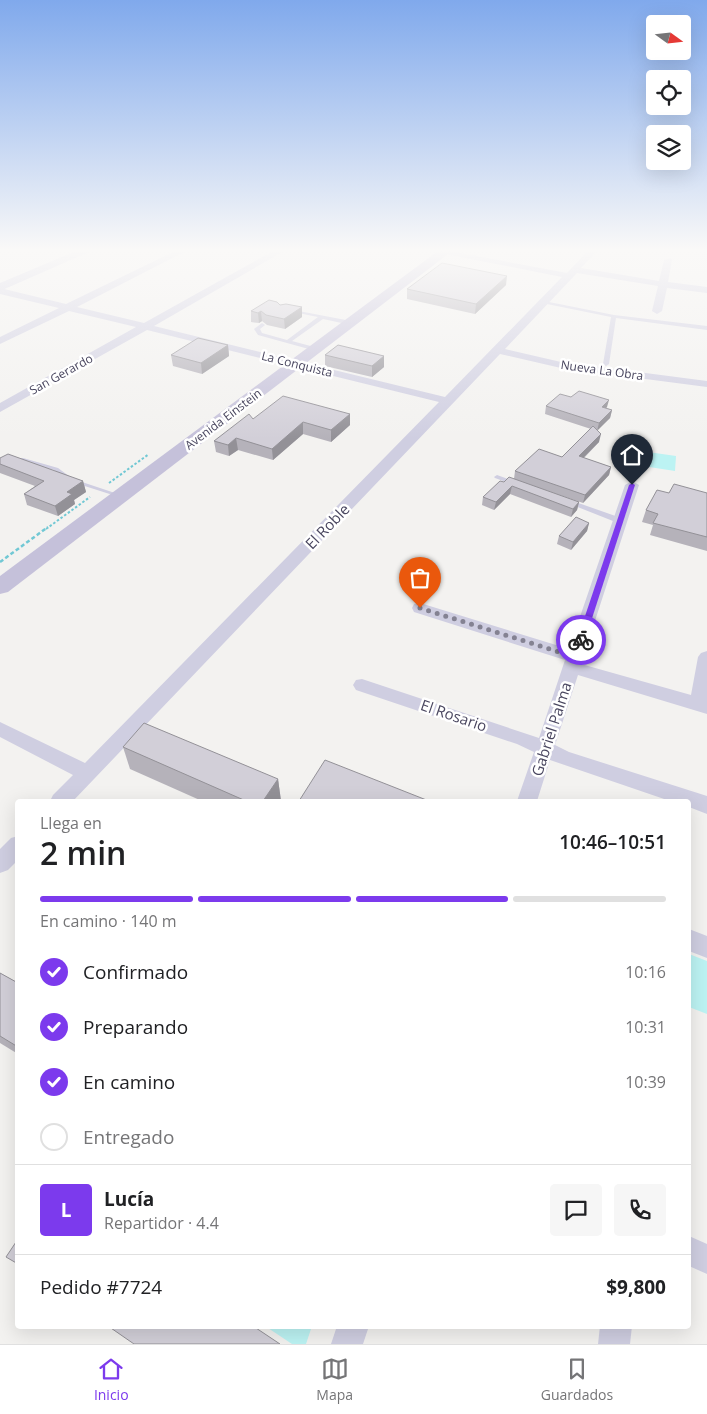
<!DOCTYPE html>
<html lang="es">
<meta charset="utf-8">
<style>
body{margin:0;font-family:"Open Sans",sans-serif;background:#f6f6f6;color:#202124;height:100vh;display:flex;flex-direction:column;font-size:19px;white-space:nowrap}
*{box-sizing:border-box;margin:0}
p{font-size:16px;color:#757577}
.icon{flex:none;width:28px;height:28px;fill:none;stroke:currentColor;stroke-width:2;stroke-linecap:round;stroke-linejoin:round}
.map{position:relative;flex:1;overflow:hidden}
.drawer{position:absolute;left:15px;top:799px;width:676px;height:530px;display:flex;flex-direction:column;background:#fff;border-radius:5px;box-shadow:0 5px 20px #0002}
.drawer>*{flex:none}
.needle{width:32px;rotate:105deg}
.fabs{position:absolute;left:646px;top:15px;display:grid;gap:10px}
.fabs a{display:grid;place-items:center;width:45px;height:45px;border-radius:5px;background:#fff;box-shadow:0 5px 20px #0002;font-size:25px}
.pin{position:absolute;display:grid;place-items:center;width:42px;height:42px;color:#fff;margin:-51px -21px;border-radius:50% 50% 50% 0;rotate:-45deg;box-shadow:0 0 5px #0007}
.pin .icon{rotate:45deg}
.courier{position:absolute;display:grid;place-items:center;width:50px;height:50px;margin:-25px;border:4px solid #7c3aed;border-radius:50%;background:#fff;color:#222;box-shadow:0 1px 6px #0007}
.overview em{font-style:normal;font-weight:600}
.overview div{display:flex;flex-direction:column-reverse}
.overview{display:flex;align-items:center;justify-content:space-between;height:85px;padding:0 25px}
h1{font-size:32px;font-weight:600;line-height:38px}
.bar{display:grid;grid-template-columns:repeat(4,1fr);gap:8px 5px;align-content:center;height:60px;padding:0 25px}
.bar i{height:6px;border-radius:4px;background:#e0e0e0}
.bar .active{background:#7c3aed}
.bar p{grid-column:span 4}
.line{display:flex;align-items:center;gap:12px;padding:0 25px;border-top:1px solid #e0e0e0}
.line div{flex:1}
.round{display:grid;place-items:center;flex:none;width:52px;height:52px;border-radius:5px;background:#f6f6f6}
ol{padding:0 25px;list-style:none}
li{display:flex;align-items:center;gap:15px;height:55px}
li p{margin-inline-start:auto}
li .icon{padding:5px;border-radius:50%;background:#7c3aed;color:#fff;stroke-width:4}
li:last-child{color:#757577}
li i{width:28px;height:28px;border:2px solid #e0e0e0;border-radius:50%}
.dock{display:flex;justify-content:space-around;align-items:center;height:70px;border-top:1px solid #e0e0e0;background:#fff;font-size:14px;color:#757577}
.dock a{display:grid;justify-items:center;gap:2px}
.dock .active{color:#7c3aed}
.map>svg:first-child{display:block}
</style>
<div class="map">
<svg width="707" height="1344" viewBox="0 0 707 1344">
<rect width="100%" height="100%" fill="#f3f2f0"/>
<g fill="#bcf3f3">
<path d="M 620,448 L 676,456 L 675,471 L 617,462 Z"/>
<path d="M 689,954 L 707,961 L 707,1014 L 689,1007 Z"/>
<path d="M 265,1326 L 312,1326 L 306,1344 L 292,1344 Z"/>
</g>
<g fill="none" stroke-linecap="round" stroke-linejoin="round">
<g stroke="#71c8d4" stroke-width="2" stroke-dasharray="2.5 2" stroke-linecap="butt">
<path d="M 109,483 L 149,454"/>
<path d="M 46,529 L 90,497"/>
</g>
<path stroke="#71c8d4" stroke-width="2.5" stroke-dasharray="4 2.5" stroke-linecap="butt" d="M 0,562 L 48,527"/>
<g fill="#cfcee1" fill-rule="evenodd">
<path d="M 544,301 L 614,315 L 707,326 L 707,330 L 616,318 L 609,364 L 606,366 L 603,364 L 611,317 L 542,303 L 542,302 Z"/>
<path d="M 288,309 L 351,321 L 354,323 L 351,325 L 323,319 L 292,341 L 318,348 L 319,349 L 316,351 L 258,335 L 254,329 L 262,323 L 265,325 L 260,329 L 262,333 L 287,340 L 318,317 L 288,311 Z"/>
<path d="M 23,458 L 58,468 L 73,479 L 124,496 L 121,498 L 119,497 L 69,481 L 54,470 L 23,462 L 12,462 L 0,469 L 0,464 L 9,459 Z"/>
<path d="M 497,475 L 519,483 L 520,484 L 517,486 L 495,478 L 494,477 Z"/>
<path d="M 567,499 L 624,519 L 625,521 L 621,523 L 618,523 L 565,502 L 564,501 Z"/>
</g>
<g fill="#cfcee1" fill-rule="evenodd">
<path d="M 175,251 L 186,251 L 77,307 L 144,323 L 273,251 L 284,251 L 154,326 L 445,397 L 562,277 L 430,251 L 450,251 L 567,273 L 588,251 L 597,251 L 581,268 L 659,281 L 664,260 L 671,258 L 672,260 L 668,282 L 707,287 L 707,293 L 667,288 L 662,311 L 657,314 L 652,311 L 658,286 L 577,273 L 505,349 L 561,362 L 707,381 L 707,387 L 561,368 L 500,354 L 73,801 L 50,801 L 53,795 L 73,775 L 0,737 L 0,722 L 85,763 L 439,402 L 147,330 L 0,412 L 0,403 L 136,327 L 69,311 L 0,344 L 0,337 L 59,308 L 0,294 L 0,288 L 66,304 Z"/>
<path d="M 632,481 L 639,485 L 581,664 L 691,695 L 698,657 L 701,653 L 707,651 L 707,714 L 578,675 L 555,745 L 569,752 L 707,796 L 707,814 L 689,807 L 689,801 L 670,801 L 550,760 L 537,801 L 517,801 L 534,752 L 517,744 L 356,690 L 353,685 L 356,680 L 362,679 L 539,738 L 565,660 L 414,612 L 412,608 L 414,604 L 420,603 L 569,649 L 625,485 Z"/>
<path d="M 18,836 L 18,860 L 8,870 L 0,873 L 0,849 L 11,838 Z"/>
<path d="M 689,929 L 707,936 L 707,958 L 689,951 Z"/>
<path d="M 689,1236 L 707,1244 L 707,1274 L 689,1266 Z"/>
<path d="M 337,1326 L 369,1326 L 363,1344 L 331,1344 Z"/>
<path d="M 600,1326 L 632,1326 L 630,1344 L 598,1344 Z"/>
</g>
<path fill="#cfcee1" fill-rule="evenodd" d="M 76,251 L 91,251 L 0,291 L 0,283 Z"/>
<path fill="#c5c1da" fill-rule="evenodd" d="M 438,251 L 452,251 L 8,592 L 0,594 L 0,576 Z"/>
</g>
<g fill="#b5b2ba">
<path d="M 506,285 L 475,314 L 407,299 L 407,289 Z"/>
<path d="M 280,305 L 302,307 L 302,317 L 285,329 L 267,325 L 262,321 L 259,323 L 251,322 L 251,311 Z"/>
<path d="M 228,345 L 229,356 L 202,374 L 173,366 L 171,355 Z"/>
<path d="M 325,355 L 384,356 L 384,367 L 372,377 L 325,366 Z"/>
<path d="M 546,406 L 607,407 L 606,408 L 612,410 L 610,418 L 597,430 L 599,442 L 584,458 L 611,467 L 609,475 L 583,503 L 542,489 L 579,502 L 577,510 L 571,517 L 510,494 L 494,510 L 482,505 L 483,497 L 504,482 L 514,479 L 515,471 L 562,457 L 591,429 L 545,414 Z"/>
<path d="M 350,414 L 350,425 L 331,442 L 303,434 L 273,460 L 238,450 L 229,456 L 216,452 L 214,441 L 253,419 Z"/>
<path d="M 0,458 L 83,481 L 86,492 L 74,500 L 75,504 L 58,516 L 27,505 L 24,494 L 35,486 L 0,473 Z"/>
<path d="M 669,493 L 707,493 L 707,551 L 650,535 L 653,525 L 642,522 L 646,510 Z"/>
<path d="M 589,523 L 587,531 L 571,550 L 557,544 L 559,536 Z"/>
<path d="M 123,747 L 278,779 L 281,801 L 202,801 L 130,769 Z"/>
<path d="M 0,973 L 18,983 L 18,1054 L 0,1043 Z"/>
</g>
<g fill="#939197">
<path d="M 507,276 L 506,285 L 475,314 L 476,304 Z"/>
<path d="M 302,307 L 302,317 L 285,329 L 284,319 Z"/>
<path d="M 261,311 L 262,321 L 259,323 L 258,313 Z"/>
<path d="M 228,345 L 229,356 L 202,374 L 201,363 Z"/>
<path d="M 384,356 L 384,367 L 372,377 L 372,366 Z"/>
<path d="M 609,400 L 607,407 L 600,414 L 602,407 Z"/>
<path d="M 612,410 L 610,418 L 597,431 L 599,423 Z"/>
<path d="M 350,414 L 350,425 L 331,442 L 331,430 Z"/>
<path d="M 303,422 L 303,434 L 273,460 L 272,449 Z"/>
<path d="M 601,434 L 599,442 L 577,464 L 579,456 Z"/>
<path d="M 236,438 L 238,450 L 229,456 L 228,445 Z"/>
<path d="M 611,467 L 609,475 L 583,503 L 585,495 Z"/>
<path d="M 83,481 L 86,492 L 74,500 L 75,504 L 58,516 L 55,506 L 67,492 Z"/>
<path d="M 512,486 L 510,494 L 494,510 L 496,502 Z"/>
<path d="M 579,502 L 577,510 L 571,517 L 573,509 Z"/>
<path d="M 589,523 L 587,531 L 571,550 L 573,542 Z"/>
<path d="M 278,779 L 281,801 L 263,801 Z"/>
</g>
<g fill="#d2cfd8" stroke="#939197">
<path d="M 442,263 L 507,276 L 476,304 L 407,289 Z"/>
<path d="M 269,300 L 277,302 L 280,305 L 286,304 L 302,307 L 284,319 L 266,315 L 261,311 L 258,313 L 251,311 Z"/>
<path d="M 198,338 L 228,345 L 201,363 L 171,355 Z"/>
<path d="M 338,345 L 384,356 L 372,366 L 325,355 Z"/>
<path d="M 579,391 L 609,400 L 602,407 L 612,410 L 599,423 L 546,406 L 560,394 L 571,397 Z"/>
<path d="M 283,396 L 350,414 L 331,430 L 303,422 L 272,449 L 236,438 L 228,445 L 214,441 L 249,414 L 253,419 Z"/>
<path d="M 593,426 L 601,434 L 579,456 L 611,467 L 585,495 L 515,471 L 539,449 L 562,457 Z"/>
<path d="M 8,454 L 83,481 L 67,492 L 72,494 L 55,506 L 24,494 L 44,481 L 0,464 L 0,458 Z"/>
<path d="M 509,477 L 579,502 L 573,509 L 512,486 L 496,502 L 483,497 L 500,481 L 504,482 Z"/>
<path d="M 674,484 L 707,493 L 707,537 L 653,523 L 658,514 L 646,510 L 657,490 L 669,493 Z"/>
<path d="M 576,517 L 589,523 L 573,542 L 559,536 Z"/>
<path d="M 144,723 L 278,779 L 263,801 L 246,801 L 123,747 Z"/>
<path d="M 325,760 L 429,801 L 299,801 Z"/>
<path d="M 0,973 L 18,983 L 18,1047 L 0,1036 Z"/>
<path d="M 18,1239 L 18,1264 L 6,1257 Z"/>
<path d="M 108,1326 L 253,1326 L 280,1344 L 134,1344 Z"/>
</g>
<linearGradient id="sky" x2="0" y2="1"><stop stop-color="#80a9ec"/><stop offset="0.57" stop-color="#faf9f8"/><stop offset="1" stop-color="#faf9f8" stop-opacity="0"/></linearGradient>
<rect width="707" height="439" fill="url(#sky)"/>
<path fill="#7c3aed" d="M 632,483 L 635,485 L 585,640 L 581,643 L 578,642 L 577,640 L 629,485 Z"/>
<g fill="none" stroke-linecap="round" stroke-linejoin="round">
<path stroke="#848292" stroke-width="5" stroke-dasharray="0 9" d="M 420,608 L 575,657 L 581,640"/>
</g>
<g text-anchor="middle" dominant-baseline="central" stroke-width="5" stroke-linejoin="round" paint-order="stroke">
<g font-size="12" fill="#49465f" stroke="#fff">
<text transform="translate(297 364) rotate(14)">La Conquista</text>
<text transform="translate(602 370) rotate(8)">Nueva La Obra</text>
<text transform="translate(61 374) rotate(-29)">San Gerardo</text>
<text transform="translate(223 419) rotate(-37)">Avenida Einstein</text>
</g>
<g font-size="15" fill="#49465f" stroke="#fff">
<text transform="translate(327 526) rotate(-46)">El Roble</text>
<text transform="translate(454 715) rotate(19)">El Rosario</text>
<text transform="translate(551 729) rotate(-72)">Gabriel Palma</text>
</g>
</g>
</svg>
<div class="fabs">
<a><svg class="needle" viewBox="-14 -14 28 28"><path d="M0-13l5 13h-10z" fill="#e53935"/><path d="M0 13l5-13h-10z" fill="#757577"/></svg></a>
<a><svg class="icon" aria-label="locate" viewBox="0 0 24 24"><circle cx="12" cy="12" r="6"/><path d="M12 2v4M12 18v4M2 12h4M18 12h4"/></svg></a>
<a><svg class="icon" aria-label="layers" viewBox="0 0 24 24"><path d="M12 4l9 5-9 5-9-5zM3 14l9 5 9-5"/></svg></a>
</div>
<div class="pin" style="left:420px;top:608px;background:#ea580c"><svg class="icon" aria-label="bag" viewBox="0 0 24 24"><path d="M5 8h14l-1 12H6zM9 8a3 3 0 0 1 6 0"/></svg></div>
<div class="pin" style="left:632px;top:485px;background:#1f2937"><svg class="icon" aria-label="home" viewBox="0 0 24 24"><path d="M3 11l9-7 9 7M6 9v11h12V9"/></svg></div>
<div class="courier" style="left:581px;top:640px"><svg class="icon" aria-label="bike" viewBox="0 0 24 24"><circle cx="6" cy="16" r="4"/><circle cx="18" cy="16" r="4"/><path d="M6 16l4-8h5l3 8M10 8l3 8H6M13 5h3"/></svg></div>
<section class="drawer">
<div class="overview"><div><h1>2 min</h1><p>Llega en</p></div><em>10:46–10:51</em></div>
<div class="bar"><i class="active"></i><i class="active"></i><i class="active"></i><i></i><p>En camino · 140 m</p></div>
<ol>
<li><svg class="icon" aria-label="check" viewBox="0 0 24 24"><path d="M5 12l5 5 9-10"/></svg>Confirmado<p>10:16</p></li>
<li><svg class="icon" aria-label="check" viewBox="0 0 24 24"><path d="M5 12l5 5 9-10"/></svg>Preparando<p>10:31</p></li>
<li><svg class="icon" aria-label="check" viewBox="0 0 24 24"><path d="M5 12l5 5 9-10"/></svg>En camino<p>10:39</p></li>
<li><i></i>Entregado</li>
</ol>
<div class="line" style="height:90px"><b class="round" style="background:#7c3aed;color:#fff">L</b><div><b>Lucía</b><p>Repartidor · 4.4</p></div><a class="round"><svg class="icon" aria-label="chat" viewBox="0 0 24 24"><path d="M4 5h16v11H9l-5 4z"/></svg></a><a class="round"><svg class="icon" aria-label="phone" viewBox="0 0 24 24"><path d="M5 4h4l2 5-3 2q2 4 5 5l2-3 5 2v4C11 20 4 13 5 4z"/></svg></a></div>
<div class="line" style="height:65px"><div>Pedido #7724</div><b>$9,800</b></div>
</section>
</div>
<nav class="dock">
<a class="active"><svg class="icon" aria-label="home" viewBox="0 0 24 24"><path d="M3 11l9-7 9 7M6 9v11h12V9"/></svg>Inicio</a>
<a><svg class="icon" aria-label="map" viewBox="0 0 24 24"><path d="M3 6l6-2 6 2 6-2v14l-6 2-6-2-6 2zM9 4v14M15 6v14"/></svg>Mapa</a>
<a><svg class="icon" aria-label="saved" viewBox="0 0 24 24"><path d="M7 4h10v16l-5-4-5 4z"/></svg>Guardados</a>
</nav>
